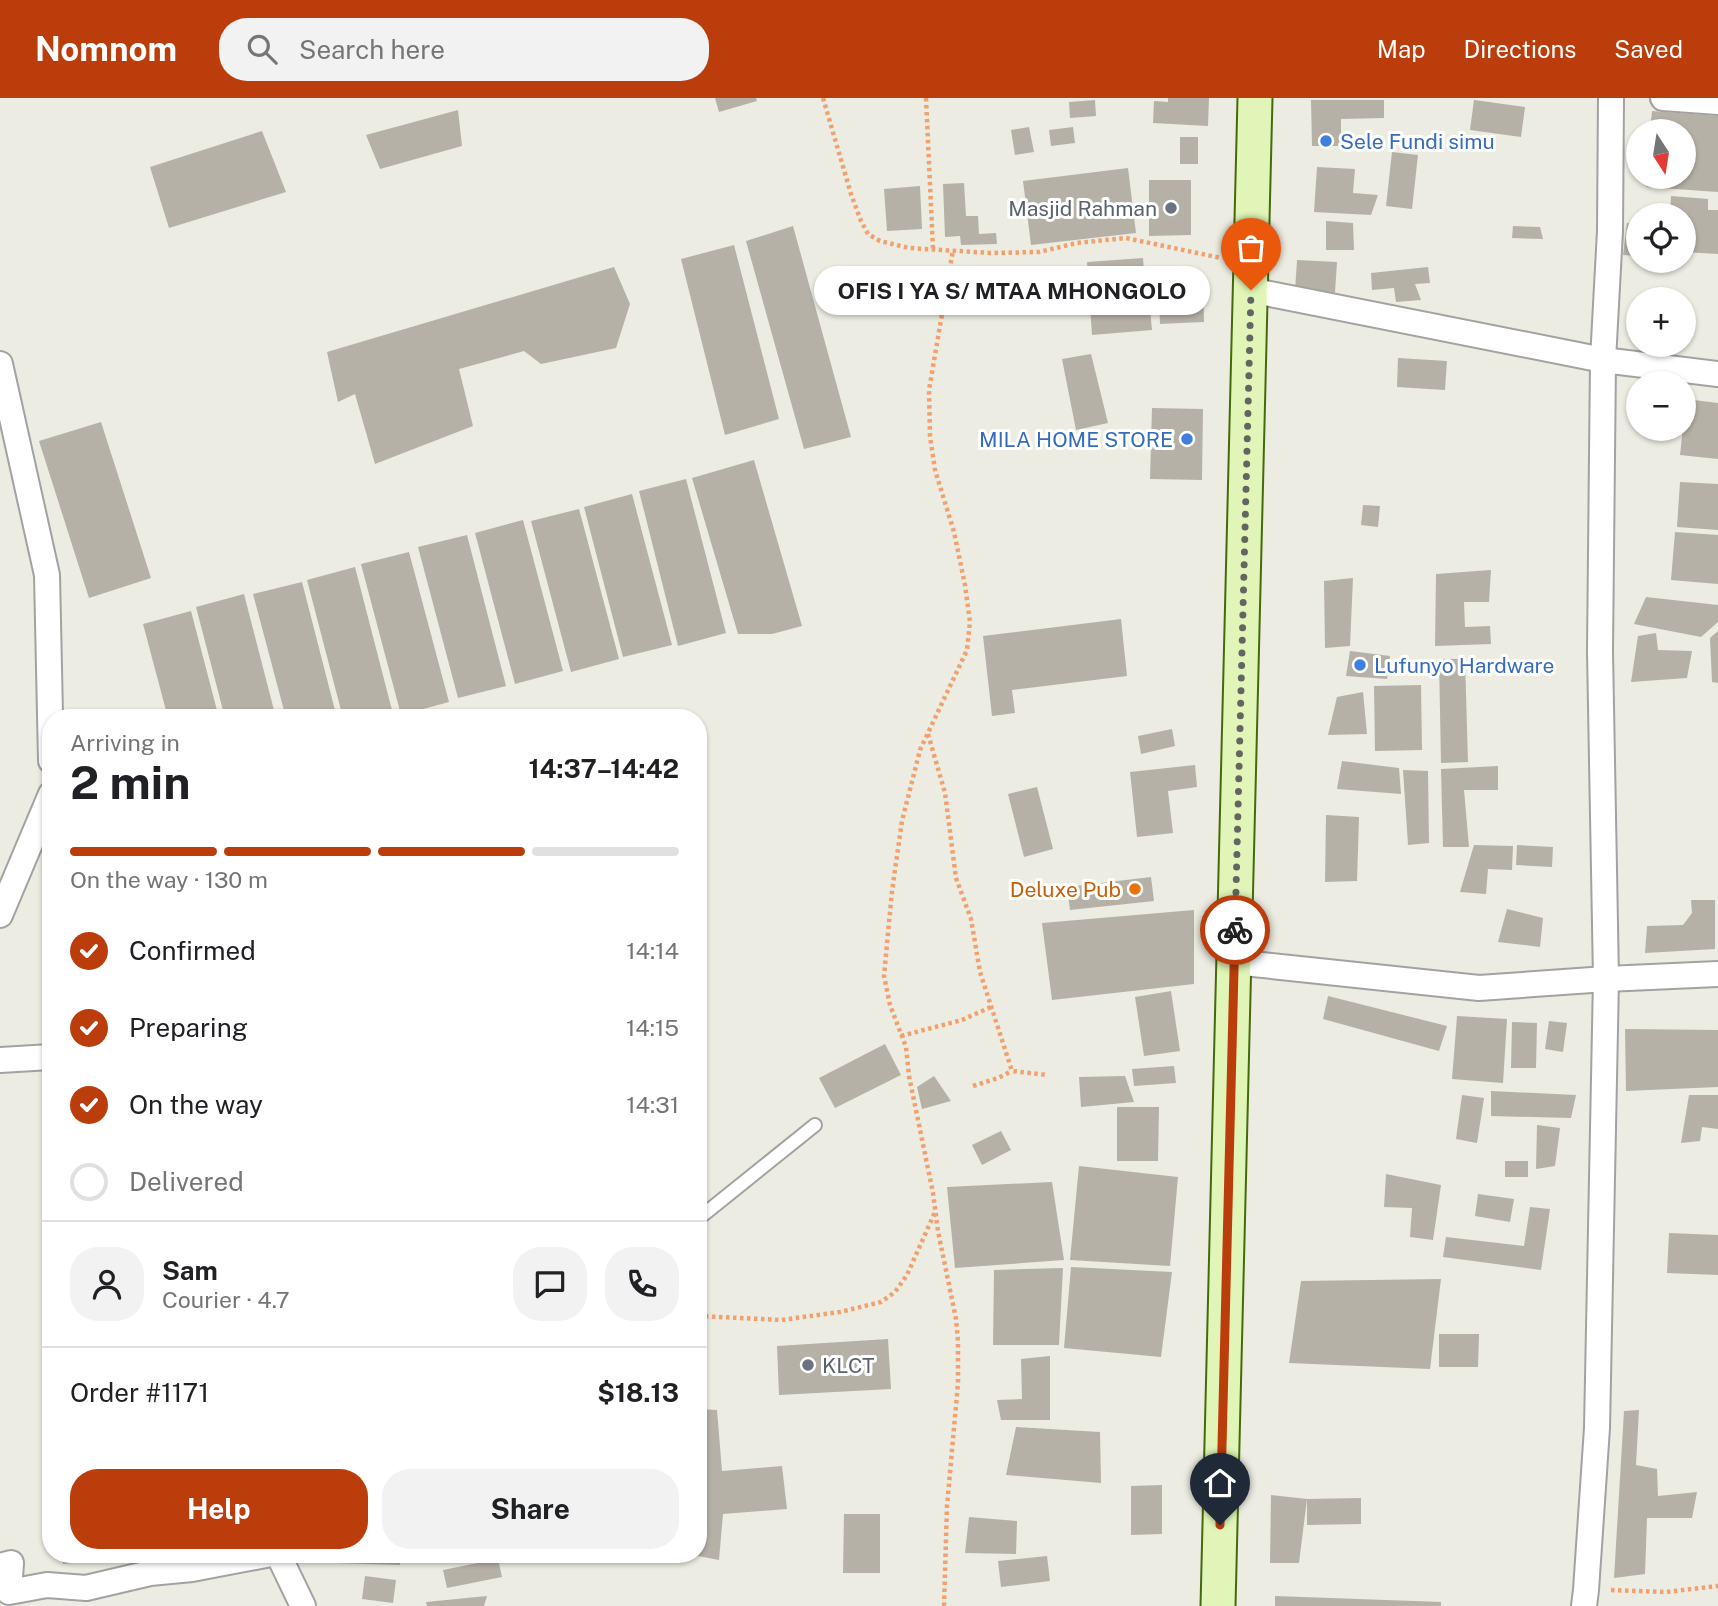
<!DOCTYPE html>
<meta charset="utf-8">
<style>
body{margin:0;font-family:"Public Sans",sans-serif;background:#f2f2f2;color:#202124;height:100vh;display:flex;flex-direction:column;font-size:26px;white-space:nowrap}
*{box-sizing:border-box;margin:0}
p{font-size:23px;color:#757577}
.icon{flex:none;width:38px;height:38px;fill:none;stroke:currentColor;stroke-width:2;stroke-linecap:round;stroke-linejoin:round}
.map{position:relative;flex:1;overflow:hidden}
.drawer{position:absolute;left:42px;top:611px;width:665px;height:854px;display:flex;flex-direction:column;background:#fff;border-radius:28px;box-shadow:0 2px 5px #0004}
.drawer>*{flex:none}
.needle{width:46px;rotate:168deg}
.controls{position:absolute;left:1626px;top:21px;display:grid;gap:14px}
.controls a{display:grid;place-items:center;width:70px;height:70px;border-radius:50%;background:#fff;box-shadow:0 2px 5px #0004;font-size:35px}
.pin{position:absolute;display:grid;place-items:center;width:60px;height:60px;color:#fff;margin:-72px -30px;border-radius:50% 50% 50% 0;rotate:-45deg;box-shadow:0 0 7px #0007}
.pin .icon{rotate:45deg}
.courier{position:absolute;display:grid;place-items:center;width:70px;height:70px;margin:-35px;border:5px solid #bb3d0c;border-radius:50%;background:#fff;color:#222;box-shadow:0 2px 9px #0007}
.bubble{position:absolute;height:49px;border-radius:24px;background:#fff;box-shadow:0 2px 5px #0004;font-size:23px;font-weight:700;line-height:49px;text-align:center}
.headline em{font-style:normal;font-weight:700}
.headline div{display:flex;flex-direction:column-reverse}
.headline{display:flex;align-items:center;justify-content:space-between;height:119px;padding:0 28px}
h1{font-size:46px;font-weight:700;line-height:52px}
.bar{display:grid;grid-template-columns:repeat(4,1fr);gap:10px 7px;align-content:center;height:84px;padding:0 28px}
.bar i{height:9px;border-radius:5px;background:#e0e0e0}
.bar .on{background:#bb3d0c}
.bar p{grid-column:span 4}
.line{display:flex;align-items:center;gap:18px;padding:0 28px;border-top:2px solid #e0e0e0}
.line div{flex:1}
.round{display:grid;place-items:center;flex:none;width:74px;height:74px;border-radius:28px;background:#f2f2f2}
ol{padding:0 28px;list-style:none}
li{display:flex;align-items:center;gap:21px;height:77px}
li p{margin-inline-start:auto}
li .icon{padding:7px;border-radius:50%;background:#bb3d0c;color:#fff;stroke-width:4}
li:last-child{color:#757577}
li i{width:38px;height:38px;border:4px solid #e0e0e0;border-radius:50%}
.cta{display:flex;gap:14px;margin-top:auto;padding:14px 28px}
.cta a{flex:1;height:80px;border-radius:28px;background:#bb3d0c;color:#fff;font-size:28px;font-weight:700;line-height:80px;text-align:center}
.cta a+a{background:#f2f2f2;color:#202124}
header{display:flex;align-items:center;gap:42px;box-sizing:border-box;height:98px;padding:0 35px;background:#bb3d0c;color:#fff}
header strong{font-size:33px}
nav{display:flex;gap:38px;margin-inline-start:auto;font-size:24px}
.search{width:490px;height:63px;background:#f2f2f2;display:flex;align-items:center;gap:18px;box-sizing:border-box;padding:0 24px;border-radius:28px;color:#757577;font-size:26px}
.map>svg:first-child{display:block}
</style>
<header>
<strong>Nomnom</strong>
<div class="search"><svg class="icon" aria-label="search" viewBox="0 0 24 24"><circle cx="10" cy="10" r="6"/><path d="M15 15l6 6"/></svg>Search here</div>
<nav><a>Map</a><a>Directions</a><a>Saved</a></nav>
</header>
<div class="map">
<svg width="1718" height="1508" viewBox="0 0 1718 1508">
<rect width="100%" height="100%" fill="#ecece2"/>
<g fill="#b6b1a7">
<path d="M 715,0 L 756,0 L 757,3 L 719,14 Z"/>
<path d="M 1168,0 L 1209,0 L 1208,28 L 1153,25 L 1154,3 L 1168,4 Z"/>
<path d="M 1095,2 L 1096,18 L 1070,20 L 1069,4 Z"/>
<path d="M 1311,2 L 1384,2 L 1384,20 L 1341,21 L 1341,48 L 1312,48 Z"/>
<path d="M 1474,2 L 1525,9 L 1521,39 L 1470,32 Z"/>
<path d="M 458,12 L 462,48 L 380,71 L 366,37 Z"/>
<path d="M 1652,13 L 1718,18 L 1718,94 L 1646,89 L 1647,79 L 1684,79 L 1684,33 L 1650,33 Z"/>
<path d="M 1029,29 L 1034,54 L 1015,57 L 1011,32 Z"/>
<path d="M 1073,29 L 1075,45 L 1051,48 L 1049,32 Z"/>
<path d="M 262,33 L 286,94 L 169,130 L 150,69 Z"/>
<rect x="1180" y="39" width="18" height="27"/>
<path d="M 1392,54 L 1418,57 L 1412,111 L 1386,108 Z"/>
<path d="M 1317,69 L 1355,71 L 1353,95 L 1378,97 L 1371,117 L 1314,114 Z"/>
<path d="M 1128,70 L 1136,135 L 1031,147 L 1023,83 Z"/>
<path d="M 1149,82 L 1191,82 L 1191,137 L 1149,138 Z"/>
<path d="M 964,85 L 966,118 L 978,118 L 979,136 L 996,135 L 997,146 L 961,147 L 960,138 L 945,139 L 943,86 Z"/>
<path d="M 920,88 L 922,131 L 887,133 L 884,91 Z"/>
<path d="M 1671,98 L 1708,101 L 1708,112 L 1718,112 L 1718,156 L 1684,154 L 1684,117 L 1670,117 Z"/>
<path d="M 1326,123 L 1353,125 L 1354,152 L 1326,152 Z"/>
<path d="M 1627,125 L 1638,126 L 1638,158 L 1623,157 Z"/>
<path d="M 793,128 L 851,339 L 804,351 L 746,143 Z"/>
<path d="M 1513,128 L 1540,129 L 1543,141 L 1512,140 Z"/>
<path d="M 734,147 L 779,321 L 725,337 L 681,161 Z"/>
<path d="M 1143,160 L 1144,173 L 1115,176 L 1117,204 L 1149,201 L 1152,232 L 1092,237 L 1087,164 Z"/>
<path d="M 1297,162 L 1337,164 L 1335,195 L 1295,193 Z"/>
<path d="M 614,169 L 630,206 L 616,250 L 541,266 L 524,253 L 459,271 L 473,328 L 375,366 L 355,296 L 338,304 L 327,254 Z"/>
<path d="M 1428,169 L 1430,185 L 1415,186 L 1421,202 L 1396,204 L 1394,190 L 1372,192 L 1371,175 Z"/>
<path d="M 1203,178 L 1204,224 L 1160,226 L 1159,204 L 1177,203 L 1176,179 Z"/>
<path d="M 1091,256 L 1108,325 L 1076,332 L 1062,261 Z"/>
<path d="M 1398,260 L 1447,263 L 1445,292 L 1397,289 Z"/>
<path d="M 1686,301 L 1718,305 L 1718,361 L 1680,357 Z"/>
<path d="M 1152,310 L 1203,311 L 1202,382 L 1150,381 Z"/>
<path d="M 101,324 L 151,480 L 89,500 L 39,343 Z"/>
<path d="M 754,362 L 802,528 L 772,536 L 738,536 L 692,380 Z"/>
<path d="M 686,381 L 726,535 L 678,548 L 639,393 Z"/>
<path d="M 1680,384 L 1718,386 L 1718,432 L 1677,429 Z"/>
<path d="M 632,396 L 672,547 L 623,559 L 584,409 Z"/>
<path d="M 1363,407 L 1380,408 L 1378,429 L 1361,427 Z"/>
<path d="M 579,411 L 619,561 L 571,574 L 531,423 Z"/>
<path d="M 523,422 L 563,573 L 515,586 L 475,435 Z"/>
<path d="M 1675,434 L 1718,437 L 1718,486 L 1671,482 Z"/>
<path d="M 467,437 L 506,588 L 458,600 L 418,449 Z"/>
<path d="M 409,454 L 449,604 L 401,617 L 361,466 Z"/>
<path d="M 355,469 L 394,620 L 343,620 L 307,482 Z"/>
<path d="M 1491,472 L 1489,504 L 1464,504 L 1465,529 L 1490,528 L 1491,546 L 1435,548 L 1436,476 Z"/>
<path d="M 1353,480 L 1350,548 L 1325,550 L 1324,483 Z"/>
<path d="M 302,484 L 337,620 L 286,620 L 253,496 Z"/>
<path d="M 244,496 L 276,620 L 225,620 L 196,509 Z"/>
<path d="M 1646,499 L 1718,507 L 1718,524 L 1701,539 L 1634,526 Z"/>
<path d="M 191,513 L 219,620 L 168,620 L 143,526 Z"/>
<path d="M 1121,521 L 1127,578 L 1012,592 L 1015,615 L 992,618 L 983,538 Z"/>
<path d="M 1718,533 L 1718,585 L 1712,584 L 1710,540 Z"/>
<path d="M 1656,535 L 1658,552 L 1692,553 L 1687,580 L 1631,584 L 1638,538 Z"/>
<path d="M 1350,553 L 1390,558 L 1387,581 L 1346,578 Z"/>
<path d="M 1439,561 L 1465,561 L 1468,664 L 1441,665 Z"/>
<path d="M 1421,587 L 1422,652 L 1375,653 L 1374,588 Z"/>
<path d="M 1363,594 L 1367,636 L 1328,637 L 1337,599 Z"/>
<path d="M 1172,631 L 1175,648 L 1141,656 L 1138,638 Z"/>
<path d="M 1342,663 L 1399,670 L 1401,696 L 1337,691 Z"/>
<path d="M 1195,667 L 1197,689 L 1168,693 L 1173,735 L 1137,739 L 1130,674 Z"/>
<path d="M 1498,668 L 1498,692 L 1464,692 L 1469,749 L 1443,749 L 1441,671 Z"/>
<path d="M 1403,672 L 1428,673 L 1429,745 L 1408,747 Z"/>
<path d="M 1037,689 L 1053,751 L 1024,759 L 1008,696 Z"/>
<path d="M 1326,717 L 1359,719 L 1357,783 L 1325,784 Z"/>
<path d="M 1474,747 L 1513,748 L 1512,772 L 1488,771 L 1486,796 L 1460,794 Z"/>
<path d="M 1517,747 L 1553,749 L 1552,769 L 1516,767 Z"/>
<path d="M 1151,779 L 1154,803 L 1070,812 L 1067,789 Z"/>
<path d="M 1691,802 L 1715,802 L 1715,851 L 1645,855 L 1647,828 L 1683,827 L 1692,815 Z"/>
<path d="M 1507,811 L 1543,820 L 1540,849 L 1498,844 Z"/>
<path d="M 1194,812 L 1194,886 L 1052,902 L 1042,825 Z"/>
<path d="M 1171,893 L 1180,953 L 1144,958 L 1135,899 Z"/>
<path d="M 1328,898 L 1447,928 L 1439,953 L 1323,921 Z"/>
<path d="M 1457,918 L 1507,921 L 1503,985 L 1452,981 Z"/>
<path d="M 1549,923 L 1567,925 L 1563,954 L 1545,951 Z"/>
<path d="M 1512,924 L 1537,925 L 1536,970 L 1511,970 Z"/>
<path d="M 1625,931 L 1718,932 L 1718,989 L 1626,993 Z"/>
<path d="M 885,946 L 901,977 L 835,1010 L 819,980 Z"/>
<path d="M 1174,968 L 1176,985 L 1134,988 L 1132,971 Z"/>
<path d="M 934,978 L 951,1003 L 922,1011 L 917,989 Z"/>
<path d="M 1125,978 L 1134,1004 L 1081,1009 L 1079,979 Z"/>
<path d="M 1491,993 L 1576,997 L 1571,1020 L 1491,1018 Z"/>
<path d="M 1462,997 L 1484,1000 L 1477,1045 L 1456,1041 Z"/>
<path d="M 1689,997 L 1718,997 L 1718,1031 L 1702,1029 L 1700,1043 L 1681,1045 Z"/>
<path d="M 1117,1009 L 1159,1009 L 1158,1063 L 1117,1063 Z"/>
<path d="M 1537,1027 L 1560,1030 L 1555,1068 L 1536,1071 Z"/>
<path d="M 1001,1033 L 1011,1052 L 982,1067 L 972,1047 Z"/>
<rect x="1505" y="1063" width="23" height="16"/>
<path d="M 1079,1068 L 1178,1079 L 1170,1168 L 1070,1162 Z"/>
<path d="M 1386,1076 L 1441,1087 L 1433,1142 L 1410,1139 L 1412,1110 L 1384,1109 Z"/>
<path d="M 1052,1084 L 1064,1162 L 955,1170 L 947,1089 Z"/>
<path d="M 1478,1096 L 1514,1101 L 1510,1124 L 1475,1118 Z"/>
<path d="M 1530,1109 L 1550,1111 L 1541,1172 L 1443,1159 L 1446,1139 L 1524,1148 Z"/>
<path d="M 1669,1135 L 1718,1137 L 1718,1177 L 1667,1175 Z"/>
<path d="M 1071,1169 L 1172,1174 L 1161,1259 L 1064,1250 Z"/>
<path d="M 1063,1170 L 1059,1247 L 993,1247 L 994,1172 Z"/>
<path d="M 1441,1181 L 1430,1271 L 1289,1265 L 1301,1183 Z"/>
<path d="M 1439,1236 L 1479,1236 L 1478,1269 L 1439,1269 Z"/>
<path d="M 888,1241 L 891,1291 L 779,1297 L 777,1248 Z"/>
<path d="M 1050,1258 L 1050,1322 L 1001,1322 L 997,1302 L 1022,1301 L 1021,1261 Z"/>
<path d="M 698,1311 L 717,1312 L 722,1373 L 782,1368 L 787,1411 L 723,1416 L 719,1462 L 698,1458 Z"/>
<path d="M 1639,1312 L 1636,1367 L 1657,1371 L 1658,1398 L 1697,1394 L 1692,1420 L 1647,1420 L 1645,1476 L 1614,1480 L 1624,1313 Z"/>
<path d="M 1016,1329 L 1100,1334 L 1101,1385 L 1006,1377 Z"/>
<path d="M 51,1364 L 51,1404 L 49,1404 L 43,1366 Z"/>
<path d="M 1162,1387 L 1162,1436 L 1131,1437 L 1131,1388 Z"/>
<path d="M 1271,1397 L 1307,1401 L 1299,1465 L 1270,1465 Z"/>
<path d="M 1361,1400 L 1361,1426 L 1307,1427 L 1307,1401 Z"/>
<path d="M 844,1416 L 880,1416 L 880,1475 L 843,1475 Z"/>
<path d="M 969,1419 L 1017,1423 L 1016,1456 L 965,1455 Z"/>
<path d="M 62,1456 L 110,1456 L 110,1461 L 63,1466 Z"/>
<path d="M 338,1456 L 401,1456 L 400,1467 L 335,1465 Z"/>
<path d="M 1047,1458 L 1050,1483 L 1001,1489 L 998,1463 Z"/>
<path d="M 498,1461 L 502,1479 L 447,1490 L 443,1472 Z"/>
<path d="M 365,1478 L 396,1482 L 393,1505 L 362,1501 Z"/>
<path d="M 487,1498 L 484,1508 L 427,1508 L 426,1504 Z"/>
<path d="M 1275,1498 L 1441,1504 L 1441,1508 L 1275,1508 Z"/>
</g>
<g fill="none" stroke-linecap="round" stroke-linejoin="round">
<g stroke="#a2a2a2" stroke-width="16">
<path id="lane" d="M 698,1121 L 815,1027"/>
</g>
<g stroke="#a2a2a2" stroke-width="28">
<g id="street">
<path d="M 1663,0 L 1718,4"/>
<path d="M 1250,192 L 1603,262 L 1718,276"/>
<path d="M 0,266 L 47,477 L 51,663"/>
<path d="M 0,817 L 51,696"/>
<path d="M 1234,864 L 1479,890 L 1606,881 L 1718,876"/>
<path d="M 0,962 L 51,959"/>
<path d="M 278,1456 L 303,1508"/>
<path d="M 0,1468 L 11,1465 L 9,1494 L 47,1487 L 86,1490 L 150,1475 L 192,1471 L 271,1456"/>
<path d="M 1584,1508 L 1586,1492 L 1597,1330 L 1606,881 L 1600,553 L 1603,262 L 1610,133 L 1611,0"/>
</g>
</g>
<g stroke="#456a0b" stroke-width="37">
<path id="secondary" d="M 1218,1508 L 1255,0"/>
</g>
<g stroke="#f1a06e" stroke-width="4.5" stroke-dasharray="3.5 3.5" stroke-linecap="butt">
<path d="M 823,0 L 851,96 L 861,123 L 868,136 L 880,143 L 909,150 L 991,155 L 1039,154 L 1077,145 L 1126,140 L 1221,160"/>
<path d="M 926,0 L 933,151"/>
<path d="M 928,636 L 945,695 L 956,780 L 971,821 L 980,874 L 1012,973 L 1047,977"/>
<path d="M 901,938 L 962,922 L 991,909"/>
<path d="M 973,988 L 998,980 L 1012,973"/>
<path d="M 698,1218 L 781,1222 L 840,1214 L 881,1204 L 895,1194 L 907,1177 L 935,1114"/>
<path d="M 1611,1492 L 1666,1494 L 1718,1488"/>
<path d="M 944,1508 L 947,1408 L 958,1285 L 958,1243 L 956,1221 L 938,1133 L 933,1095 L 909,978 L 906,949 L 890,907 L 884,878 L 892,793 L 902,723 L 920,652 L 967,552 L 970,524 L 965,487 L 954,434 L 935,372 L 930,338 L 929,292 L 953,152"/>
</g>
<use href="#lane" stroke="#fff" stroke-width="12"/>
<use href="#street" stroke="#fff" stroke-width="24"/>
<use href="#secondary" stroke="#e0f5b7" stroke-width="33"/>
</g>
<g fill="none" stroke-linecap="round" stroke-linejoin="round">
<path stroke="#646461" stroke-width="7" stroke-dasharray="0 12.6" d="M 1235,832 L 1251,192"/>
<path stroke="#bb3d0c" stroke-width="9" d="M 1220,1427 L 1235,832"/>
</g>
<g fill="#3f7fe0" stroke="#fff" stroke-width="2.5">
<circle cx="1326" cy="43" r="7"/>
<circle cx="1187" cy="341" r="7"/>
<circle cx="1360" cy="567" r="7"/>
</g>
<g fill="#6b7280" stroke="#fff" stroke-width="2.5">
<circle cx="1171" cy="110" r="7"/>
<circle cx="808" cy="1267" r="7"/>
</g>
<circle fill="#e8710a" stroke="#fff" stroke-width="2.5" cx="1135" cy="791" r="7"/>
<g text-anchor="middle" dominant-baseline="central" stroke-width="6" stroke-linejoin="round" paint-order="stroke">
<g font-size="21" fill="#366cbe" stroke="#fff" text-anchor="start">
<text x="1340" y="43">Sele Fundi simu</text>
<text x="1173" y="341" text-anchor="end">MILA HOME STORE</text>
<text x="1374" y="567">Lufunyo Hardware</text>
</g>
<g font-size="21" fill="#5b616d" stroke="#fff" text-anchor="end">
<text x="1157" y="110">Masjid Rahman</text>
<text x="822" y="1267" text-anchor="start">KLCT</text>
</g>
<g font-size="21" fill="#c56008" stroke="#fff" text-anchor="end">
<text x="1121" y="791">Deluxe Pub</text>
</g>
</g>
</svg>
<div class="controls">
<a><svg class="needle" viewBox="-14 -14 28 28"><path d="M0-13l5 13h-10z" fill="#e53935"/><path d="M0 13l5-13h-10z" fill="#757577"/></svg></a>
<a><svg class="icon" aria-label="locate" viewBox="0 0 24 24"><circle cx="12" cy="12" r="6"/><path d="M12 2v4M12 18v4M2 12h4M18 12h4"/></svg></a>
<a>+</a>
<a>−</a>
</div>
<div class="pin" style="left:1251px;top:192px;background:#ea580c"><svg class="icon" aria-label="bag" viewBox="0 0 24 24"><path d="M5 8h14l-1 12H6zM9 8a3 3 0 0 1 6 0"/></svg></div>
<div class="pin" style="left:1220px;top:1427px;background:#1f2937"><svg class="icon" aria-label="home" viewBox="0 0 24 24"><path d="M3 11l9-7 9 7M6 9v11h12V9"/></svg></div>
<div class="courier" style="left:1235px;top:832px"><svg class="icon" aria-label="bike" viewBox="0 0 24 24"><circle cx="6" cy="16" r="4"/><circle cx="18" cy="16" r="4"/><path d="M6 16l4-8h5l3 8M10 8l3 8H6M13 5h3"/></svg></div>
<div class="bubble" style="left:814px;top:168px;width:396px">OFIS I YA S/ MTAA MHONGOLO</div>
<section class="drawer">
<div class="headline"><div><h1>2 min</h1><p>Arriving in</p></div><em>14:37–14:42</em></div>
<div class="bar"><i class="on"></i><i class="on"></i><i class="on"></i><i></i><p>On the way · 130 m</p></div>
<ol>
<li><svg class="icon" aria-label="check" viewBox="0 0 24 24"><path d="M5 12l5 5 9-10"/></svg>Confirmed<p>14:14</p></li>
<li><svg class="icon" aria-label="check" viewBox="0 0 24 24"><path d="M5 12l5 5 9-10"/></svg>Preparing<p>14:15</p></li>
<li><svg class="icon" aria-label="check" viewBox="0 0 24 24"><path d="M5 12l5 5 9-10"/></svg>On the way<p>14:31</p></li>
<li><i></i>Delivered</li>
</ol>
<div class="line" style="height:126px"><a class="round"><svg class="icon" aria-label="person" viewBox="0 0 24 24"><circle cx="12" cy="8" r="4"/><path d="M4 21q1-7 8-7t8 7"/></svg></a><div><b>Sam</b><p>Courier · 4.7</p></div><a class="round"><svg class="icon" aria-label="chat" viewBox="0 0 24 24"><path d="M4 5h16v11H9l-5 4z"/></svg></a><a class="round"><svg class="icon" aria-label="phone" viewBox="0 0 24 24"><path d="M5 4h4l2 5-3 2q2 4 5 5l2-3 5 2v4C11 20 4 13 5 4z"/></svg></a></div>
<div class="line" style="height:91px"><div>Order #1171</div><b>$18.13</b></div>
<div class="cta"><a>Help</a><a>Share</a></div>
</section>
</div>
